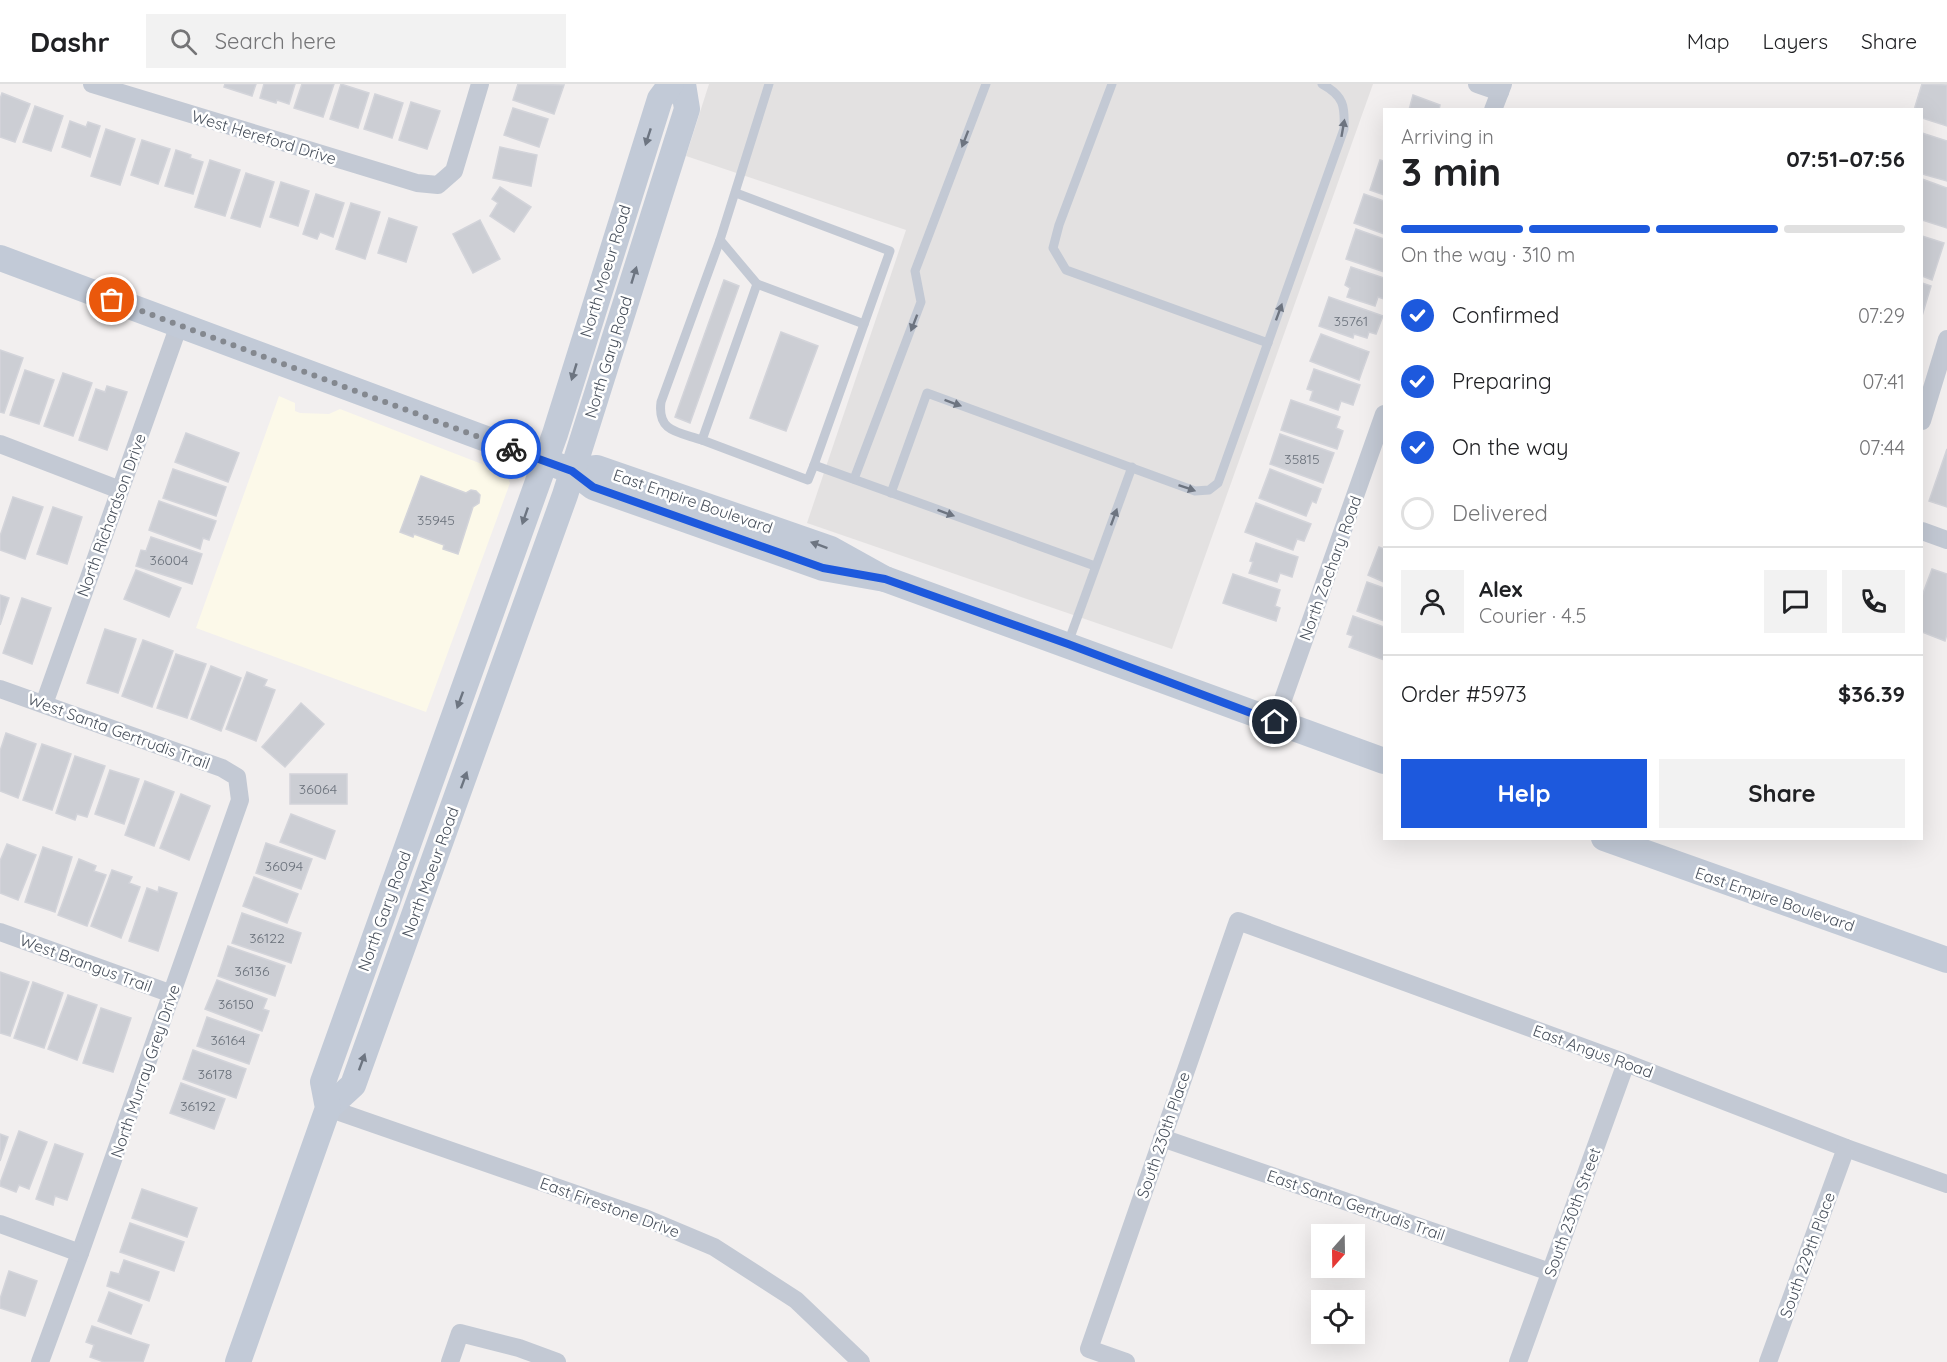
<!DOCTYPE html>
<meta charset="utf-8">
<style>
body{margin:0;font-family:Quicksand,sans-serif;background:#f2f2f2;color:#202124;height:100vh;display:flex;flex-direction:column;font-size:22px;white-space:nowrap}
*{box-sizing:border-box;margin:0}
p{font-size:20px;color:#757577}
.icon{flex:none;width:33px;height:33px;fill:none;stroke:currentColor;stroke-width:2;stroke-linecap:round;stroke-linejoin:round}
.map{position:relative;flex:1;overflow:hidden}
.panel{position:absolute;left:1383px;top:24px;width:540px;height:732px;display:flex;flex-direction:column;background:#fff;border-radius:0px;box-shadow:0 6px 24px #0002}
.panel>*{flex:none}
.needle{width:39px;rotate:200deg}
.buttons{position:absolute;left:1311px;top:1140px;display:grid;gap:12px}
.buttons a{display:grid;place-items:center;width:54px;height:54px;border-radius:0px;background:#fff;box-shadow:0 6px 24px #0002;font-size:30px}
.pin{position:absolute;display:grid;place-items:center;width:51px;height:51px;color:#fff;margin:-26px;border:3px solid #fff;border-radius:50%;box-shadow:0 2px 6px #0007}
.courier{position:absolute;display:grid;place-items:center;width:60px;height:60px;margin:-30px;border:4px solid #1d59dd;border-radius:50%;background:#fff;color:#222;box-shadow:0 2px 8px #0007}
.head em{font-style:normal;font-weight:700}
.head div{display:flex;flex-direction:column-reverse}
.head{display:flex;align-items:center;justify-content:space-between;height:102px;padding:0 18px}
h1{font-size:39px;font-weight:700;line-height:45px}
.bar{display:grid;grid-template-columns:repeat(4,1fr);gap:9px 6px;align-content:center;height:72px;padding:0 18px}
.bar i{height:8px;border-radius:4px;background:#e0e0e0}
.bar .on{background:#1d59dd}
.bar p{grid-column:span 4}
.line{display:flex;align-items:center;gap:15px;padding:0 18px;border-top:2px solid #e0e0e0}
.line div{flex:1}
.round{display:grid;place-items:center;flex:none;width:63px;height:63px;border-radius:0px;background:#f2f2f2}
ol{padding:0 18px;list-style:none}
li{display:flex;align-items:center;gap:18px;height:66px}
li p{margin-inline-start:auto}
li .icon{padding:6px;border-radius:50%;background:#1d59dd;color:#fff;stroke-width:4}
li:last-child{color:#757577}
li i{width:33px;height:33px;border:3px solid #e0e0e0;border-radius:50%}
.action{display:flex;gap:12px;margin-top:auto;padding:12px 18px}
.action a{flex:1;height:69px;border-radius:0px;background:#1d59dd;color:#fff;font-size:24px;font-weight:700;line-height:69px;text-align:center}
.action a+a{background:#f2f2f2;color:#202124}
header{display:flex;align-items:center;gap:36px;box-sizing:border-box;height:84px;padding:0 30px;background:#fff;border-bottom:2px solid #e0e0e0}
header strong{font-size:28px}
nav{display:flex;gap:33px;margin-inline-start:auto;font-size:21px}
.search{width:420px;height:54px;background:#f2f2f2;display:flex;align-items:center;gap:15px;box-sizing:border-box;padding:0 21px;border-radius:0px;color:#757577;font-size:22px}
.map>svg:first-child{display:block}
</style>
<header>
<strong>Dashr</strong>
<div class="search"><svg class="icon" aria-label="search" viewBox="0 0 24 24"><circle cx="10" cy="10" r="6"/><path d="M15 15l6 6"/></svg>Search here</div>
<nav><a>Map</a><a>Layers</a><a>Share</a></nav>
</header>
<div class="map">
<svg width="1947" height="1278" viewBox="0 0 1947 1278">
<rect width="100%" height="100%" fill="#f2efef"/>
<path fill="#fcf9e9" d="M 279,312 L 295,319 L 295,327 L 300,329 L 329,330 L 340,325 L 505,389 L 510,399 L 426,628 L 196,544 Z"/>
<path fill="#e3e1e1" d="M 709,0 L 1373,0 L 1172,565 L 807,439 L 906,146 L 686,72 Z"/>
<g fill="#ccced4" stroke="#d3d4da" stroke-width="1.5">
<path d="M 225,0 L 256,0 L 252,12 L 224,3 Z"/>
<path d="M 264,0 L 295,0 L 289,20 L 277,16 L 276,19 L 260,14 Z"/>
<path d="M 302,0 L 334,0 L 323,33 L 294,24 Z"/>
<path d="M 341,0 L 369,9 L 358,44 L 330,35 Z"/>
<path d="M 518,0 L 564,1 L 554,30 L 513,16 Z"/>
<path d="M 1922,0 L 1947,1 L 1947,42 L 1922,34 L 1922,26 L 1914,26 Z"/>
<path d="M 2,9 L 30,20 L 15,58 L 0,53 L 0,15 Z"/>
<path d="M 375,10 L 403,19 L 392,54 L 364,45 Z"/>
<path d="M 1413,11 L 1440,21 L 1439,26 L 1409,26 Z"/>
<path d="M 411,18 L 440,27 L 427,65 L 399,56 Z"/>
<path d="M 35,22 L 63,32 L 51,67 L 23,58 Z"/>
<path d="M 513,24 L 548,35 L 539,63 L 504,51 Z"/>
<path d="M 70,37 L 86,43 L 88,38 L 100,42 L 90,73 L 62,63 Z"/>
<path d="M 106,45 L 135,55 L 120,101 L 91,92 Z"/>
<path d="M 1922,49 L 1947,57 L 1947,97 L 1922,90 Z"/>
<path d="M 142,56 L 170,65 L 158,100 L 131,91 Z"/>
<path d="M 500,63 L 537,71 L 531,102 L 493,94 Z"/>
<path d="M 176,66 L 191,71 L 190,74 L 203,78 L 193,110 L 165,102 Z"/>
<path d="M 210,76 L 240,86 L 225,132 L 195,123 Z"/>
<path d="M 1380,76 L 1384,77 L 1384,111 L 1370,106 Z"/>
<path d="M 246,89 L 274,98 L 260,143 L 231,134 Z"/>
<path d="M 1922,95 L 1947,104 L 1947,144 L 1922,136 Z"/>
<path d="M 281,98 L 309,107 L 298,142 L 270,133 Z"/>
<path d="M 500,103 L 531,123 L 514,148 L 490,132 L 498,119 L 492,115 Z"/>
<path d="M 316,110 L 344,119 L 333,153 L 320,148 L 317,155 L 303,150 Z"/>
<path d="M 1364,110 L 1384,117 L 1384,150 L 1354,139 Z"/>
<path d="M 351,119 L 380,128 L 365,175 L 336,165 Z"/>
<path d="M 389,134 L 417,143 L 406,178 L 378,169 Z"/>
<path d="M 480,136 L 500,175 L 473,189 L 453,150 Z"/>
<path d="M 1356,145 L 1384,155 L 1384,188 L 1346,175 Z"/>
<path d="M 1922,152 L 1944,159 L 1932,196 L 1922,192 Z"/>
<path d="M 1351,183 L 1384,194 L 1384,215 L 1378,213 L 1375,222 L 1347,213 L 1350,204 L 1345,201 Z"/>
<path d="M 724,196 L 739,202 L 690,339 L 675,333 Z"/>
<path d="M 1922,199 L 1931,202 L 1922,232 Z"/>
<path d="M 1329,213 L 1383,232 L 1376,250 L 1369,248 L 1367,254 L 1354,250 L 1353,254 L 1319,242 Z"/>
<path d="M 781,248 L 818,262 L 786,347 L 750,334 Z"/>
<path d="M 1321,250 L 1369,268 L 1359,296 L 1310,277 Z"/>
<path d="M 0,266 L 23,274 L 4,329 L 0,328 Z"/>
<path d="M 1314,285 L 1360,301 L 1353,321 L 1341,317 L 1338,326 L 1310,316 L 1313,307 L 1307,305 Z"/>
<path d="M 25,286 L 54,296 L 39,340 L 10,331 Z"/>
<path d="M 63,289 L 92,299 L 73,352 L 44,342 Z"/>
<path d="M 107,302 L 127,308 L 107,366 L 79,356 L 96,305 L 105,308 Z"/>
<path d="M 1291,316 L 1340,333 L 1336,344 L 1343,347 L 1337,365 L 1281,346 Z"/>
<path d="M 186,349 L 239,369 L 228,398 L 175,378 Z"/>
<path d="M 1280,350 L 1334,369 L 1323,399 L 1270,380 Z"/>
<path d="M 1947,365 L 1947,423 L 1929,417 Z"/>
<path d="M 173,385 L 226,403 L 216,432 L 163,414 Z"/>
<path d="M 1270,385 L 1321,405 L 1316,419 L 1312,417 L 1306,432 L 1259,414 Z"/>
<path d="M 421,392 L 466,409 L 471,406 L 476,407 L 480,411 L 479,419 L 473,423 L 458,470 L 443,465 L 444,461 L 414,450 L 413,453 L 400,448 Z"/>
<path d="M 13,413 L 43,423 L 25,475 L 0,466 L 0,452 Z"/>
<path d="M 159,417 L 216,437 L 209,456 L 203,454 L 200,465 L 149,446 Z"/>
<path d="M 1256,419 L 1311,440 L 1304,457 L 1297,455 L 1293,466 L 1245,448 Z"/>
<path d="M 53,423 L 82,433 L 67,480 L 37,470 Z"/>
<path d="M 151,453 L 202,470 L 192,500 L 136,482 L 141,466 L 146,467 Z"/>
<path d="M 1256,459 L 1298,473 L 1292,493 L 1280,489 L 1277,498 L 1249,489 L 1253,478 L 1250,477 Z"/>
<path d="M 1379,463 L 1384,465 L 1384,498 L 1368,491 Z"/>
<path d="M 1932,485 L 1947,490 L 1947,550 L 1945,557 L 1922,548 L 1922,512 Z"/>
<path d="M 136,486 L 181,504 L 169,533 L 124,515 Z"/>
<path d="M 1233,490 L 1280,506 L 1275,522 L 1280,524 L 1276,537 L 1223,519 Z"/>
<path d="M 1367,498 L 1384,504 L 1384,537 L 1357,527 Z"/>
<path d="M 0,511 L 9,514 L 0,541 Z"/>
<path d="M 22,514 L 51,524 L 32,580 L 3,569 Z"/>
<path d="M 1353,532 L 1384,543 L 1384,576 L 1349,563 L 1353,552 L 1347,550 Z"/>
<path d="M 105,545 L 136,555 L 118,609 L 87,599 Z"/>
<path d="M 143,556 L 173,567 L 152,623 L 122,612 Z"/>
<path d="M 176,570 L 206,580 L 187,634 L 157,624 Z"/>
<path d="M 211,582 L 241,594 L 221,647 L 191,635 Z"/>
<path d="M 247,588 L 267,596 L 264,602 L 275,606 L 256,657 L 226,645 Z"/>
<path d="M 301,619 L 324,640 L 285,683 L 262,663 Z"/>
<path d="M 6,649 L 36,660 L 18,714 L 0,707 L 0,667 Z"/>
<path d="M 42,660 L 71,670 L 52,726 L 23,716 Z"/>
<path d="M 75,672 L 105,682 L 87,733 L 77,730 L 75,736 L 56,729 Z"/>
<path d="M 110,686 L 139,695 L 124,740 L 95,730 Z"/>
<rect x="290" y="690" width="57" height="30"/>
<path d="M 145,697 L 174,708 L 154,762 L 125,751 Z"/>
<path d="M 181,710 L 210,722 L 189,776 L 160,764 Z"/>
<path d="M 291,730 L 335,747 L 325,775 L 280,758 Z"/>
<path d="M 266,759 L 312,775 L 301,805 L 256,789 Z"/>
<path d="M 7,760 L 36,771 L 18,816 L 0,809 L 0,777 Z"/>
<path d="M 43,763 L 72,773 L 55,828 L 25,818 Z"/>
<path d="M 79,775 L 96,782 L 94,787 L 106,791 L 87,842 L 58,831 Z"/>
<path d="M 112,786 L 132,793 L 129,799 L 140,803 L 121,854 L 91,842 Z"/>
<path d="M 254,793 L 298,810 L 287,839 L 243,822 Z"/>
<path d="M 159,803 L 177,809 L 158,867 L 129,857 L 147,804 L 158,808 Z"/>
<path d="M 242,829 L 301,849 L 291,879 L 232,859 Z"/>
<path d="M 228,862 L 285,882 L 275,912 L 218,892 Z"/>
<path d="M 0,888 L 29,898 L 10,952 L 0,949 Z"/>
<path d="M 217,896 L 267,915 L 263,925 L 269,927 L 262,947 L 205,925 Z"/>
<path d="M 33,898 L 63,909 L 44,964 L 14,954 Z"/>
<path d="M 68,911 L 97,921 L 77,976 L 48,965 Z"/>
<path d="M 101,924 L 131,934 L 113,988 L 83,979 Z"/>
<path d="M 207,933 L 259,951 L 249,980 L 197,962 Z"/>
<path d="M 193,966 L 246,985 L 236,1014 L 183,995 Z"/>
<path d="M 181,999 L 225,1015 L 214,1045 L 170,1029 Z"/>
<path d="M 19,1047 L 47,1058 L 29,1105 L 19,1101 L 16,1108 L 0,1102 L 0,1099 Z"/>
<path d="M 0,1050 L 8,1053 L 0,1077 Z"/>
<path d="M 55,1060 L 83,1070 L 67,1116 L 55,1112 L 53,1121 L 36,1115 Z"/>
<path d="M 142,1105 L 197,1124 L 187,1153 L 132,1134 Z"/>
<path d="M 130,1139 L 184,1158 L 174,1187 L 120,1168 Z"/>
<path d="M 124,1176 L 159,1188 L 149,1217 L 107,1202 L 111,1188 L 119,1190 Z"/>
<path d="M 9,1187 L 37,1197 L 25,1232 L 0,1224 L 0,1215 Z"/>
<path d="M 109,1208 L 142,1221 L 131,1250 L 98,1237 Z"/>
<path d="M 92,1242 L 149,1261 L 143,1278 L 104,1278 L 90,1273 L 94,1261 L 86,1258 Z"/>
</g>
<g fill="none" stroke-linecap="round" stroke-linejoin="round">
<g stroke="#c3c9d4" stroke-width="9">
<path d="M 769,0 L 720,156 L 757,200 L 702,356 L 808,396 L 814,381 L 1095,482"/>
<path d="M 1112,0 L 1059,141 L 1053,164 L 1066,186 L 1268,259"/>
<path d="M 736,109 L 890,167 L 814,381"/>
<path d="M 757,200 L 864,240"/>
<path d="M 702,356 C 678,348 657,348 661,318 L 720,156"/>
<path d="M 854,395 L 921,218 L 915,187 L 986,0"/>
<path d="M 891,409 L 927,309 L 1195,407 L 1209,406 L 1218,399 L 1344,45 C 1345,22 1344,12 1322,0"/>
<path d="M 1068,559 L 1132,383"/>
</g>
<g stroke="#c3c9d4" stroke-width="18">
<path d="M 92,0 L 417,99 L 438,101 L 454,87 L 480,0"/>
<path d="M 1477,0 L 1500,8"/>
<path d="M 1493,26 L 1503,0"/>
<path d="M 1922,337 L 1947,255"/>
<path d="M 0,360 L 120,406"/>
<path d="M 1922,447 L 1947,456"/>
<path d="M 0,605 L 222,684 L 237,693 L 240,716 L 80,1169 L 40,1278"/>
<path d="M 44,620 L 179,241"/>
<path d="M 1275,638 L 1384,330"/>
<path d="M 0,848 L 172,910"/>
<path d="M 328,1024 L 645,1134 L 714,1163 L 796,1216 L 861,1278"/>
<path d="M 1162,1054 L 1550,1188"/>
<path d="M 0,1140 L 80,1169"/>
<path d="M 450,1278 L 460,1249 L 519,1264 L 557,1278"/>
<path d="M 1126,1278 L 1089,1265 L 1238,837 L 1626,979 L 1846,1064 L 1947,1100"/>
<path d="M 1518,1278 L 1626,979"/>
<path d="M 1768,1278 L 1846,1064"/>
</g>
<g stroke="#c2cad7" stroke-width="26">
<path d="M 0,174 L 572,387 L 593,403 L 823,484 L 885,495"/>
<path d="M 572,387 L 597,384 L 831,465 L 885,495 L 1384,677"/>
<path d="M 1604,754 L 1947,876"/>
<path d="M 328,1024 L 353,1001 L 565,411 L 687,25 L 683,0"/>
<path d="M 238,1278 L 328,1024 L 323,998 L 555,350 L 660,15 L 671,0"/>
</g>
</g>
<defs><path id="oneway-solid" d="M-6-.8H1V-3.2L6.5 0L1 3.2V.8H-6Z" transform="scale(1.5)"/></defs>
<g fill="#6d7480">
<use href="#oneway-solid" transform="translate(1343 44) rotate(-80)"/>
<use href="#oneway-solid" transform="translate(965 55) rotate(111)"/>
<use href="#oneway-solid" transform="translate(1279 228) rotate(-70)"/>
<use href="#oneway-solid" transform="translate(914 239) rotate(111)"/>
<use href="#oneway-solid" transform="translate(953 319) rotate(20)"/>
<use href="#oneway-solid" transform="translate(1187 404) rotate(19)"/>
<use href="#oneway-solid" transform="translate(946 429) rotate(20)"/>
<use href="#oneway-solid" transform="translate(1114 433) rotate(-70)"/>
</g>
<g fill="#6d7581">
<use href="#oneway-solid" transform="translate(648 53) rotate(108)"/>
<use href="#oneway-solid" transform="translate(634 191) rotate(-73)"/>
<use href="#oneway-solid" transform="translate(574 288) rotate(107)"/>
<use href="#oneway-solid" transform="translate(525 432) rotate(109)"/>
<use href="#oneway-solid" transform="translate(819 461) rotate(-160)"/>
<use href="#oneway-solid" transform="translate(460 616) rotate(110)"/>
<use href="#oneway-solid" transform="translate(464 696) rotate(-70)"/>
<use href="#oneway-solid" transform="translate(362 978) rotate(-70)"/>
</g>
<g fill="none" stroke-linecap="round" stroke-linejoin="round">
<path stroke="#84888f" stroke-width="6" stroke-dasharray="0 10.8" d="M 112,216 L 511,365"/>
<path stroke="#1d59dd" stroke-width="8" d="M 511,365 L 572,387 L 593,403 L 823,484 L 885,495 L 1068,560 L 1275,638"/>
</g>
<g text-anchor="middle" dominant-baseline="central" stroke-width="5" stroke-linejoin="round" paint-order="stroke">
<g font-size="14" fill="#69707a">
<text x="1351" y="237">35761</text>
<text x="1302" y="375">35815</text>
<text x="436" y="436">35945</text>
<text x="169" y="476">36004</text>
<text x="318" y="705">36064</text>
<text x="284" y="782">36094</text>
<text x="267" y="854">36122</text>
<text x="252" y="887">36136</text>
<text x="236" y="920">36150</text>
<text x="228" y="956">36164</text>
<text x="215" y="990">36178</text>
<text x="198" y="1022">36192</text>
</g>
<g font-size="16" fill="#48505c" stroke="#fff">
<text transform="translate(264 53) rotate(17)">West Hereford Drive</text>
<text transform="translate(605 187) rotate(-73)">North Moeur Road</text>
<text transform="translate(608 273) rotate(-73)">North Gary Road</text>
<text transform="translate(693 417) rotate(19)">East Empire Boulevard</text>
<text transform="translate(111 431) rotate(-70)">North Richardson Drive</text>
<text transform="translate(1330 484) rotate(-70)">North Zachary Road</text>
<text transform="translate(119 647) rotate(20)">West Santa Gertrudis Trail</text>
<text transform="translate(430 788) rotate(-70)">North Moeur Road</text>
<text transform="translate(1775 815) rotate(19)">East Empire Boulevard</text>
<text transform="translate(384 827) rotate(-70)">North Gary Road</text>
<text transform="translate(86 879) rotate(20)">West Brangus Trail</text>
<text transform="translate(1593 967) rotate(20)">East Angus Road</text>
<text transform="translate(145 987) rotate(-71)">North Murray Grey Drive</text>
<text transform="translate(1163 1051) rotate(-71)">South 230th Place</text>
<text transform="translate(1356 1121) rotate(19)">East Santa Gertrudis Trail</text>
<text transform="translate(610 1123) rotate(20)">East Firestone Drive</text>
<text transform="translate(1572 1128) rotate(-70)">South 230th Street</text>
<text transform="translate(1807 1171) rotate(-70)">South 229th Place</text>
</g>
</g>
</svg>
<div class="buttons">
<a><svg class="needle" viewBox="-14 -14 28 28"><path d="M0-13l5 13h-10z" fill="#e53935"/><path d="M0 13l5-13h-10z" fill="#757577"/></svg></a>
<a><svg class="icon" aria-label="locate" viewBox="0 0 24 24"><circle cx="12" cy="12" r="6"/><path d="M12 2v4M12 18v4M2 12h4M18 12h4"/></svg></a>
</div>
<div class="pin" style="left:112px;top:216px;background:#ea580c"><svg class="icon" aria-label="bag" viewBox="0 0 24 24"><path d="M5 8h14l-1 12H6zM9 8a3 3 0 0 1 6 0"/></svg></div>
<div class="pin" style="left:1275px;top:638px;background:#1f2937"><svg class="icon" aria-label="home" viewBox="0 0 24 24"><path d="M3 11l9-7 9 7M6 9v11h12V9"/></svg></div>
<div class="courier" style="left:511px;top:365px"><svg class="icon" aria-label="bike" viewBox="0 0 24 24"><circle cx="6" cy="16" r="4"/><circle cx="18" cy="16" r="4"/><path d="M6 16l4-8h5l3 8M10 8l3 8H6M13 5h3"/></svg></div>
<section class="panel">
<div class="head"><div><h1>3 min</h1><p>Arriving in</p></div><em>07:51–07:56</em></div>
<div class="bar"><i class="on"></i><i class="on"></i><i class="on"></i><i></i><p>On the way · 310 m</p></div>
<ol>
<li><svg class="icon" aria-label="check" viewBox="0 0 24 24"><path d="M5 12l5 5 9-10"/></svg>Confirmed<p>07:29</p></li>
<li><svg class="icon" aria-label="check" viewBox="0 0 24 24"><path d="M5 12l5 5 9-10"/></svg>Preparing<p>07:41</p></li>
<li><svg class="icon" aria-label="check" viewBox="0 0 24 24"><path d="M5 12l5 5 9-10"/></svg>On the way<p>07:44</p></li>
<li><i></i>Delivered</li>
</ol>
<div class="line" style="height:108px"><a class="round"><svg class="icon" aria-label="person" viewBox="0 0 24 24"><circle cx="12" cy="8" r="4"/><path d="M4 21q1-7 8-7t8 7"/></svg></a><div><b>Alex</b><p>Courier · 4.5</p></div><a class="round"><svg class="icon" aria-label="chat" viewBox="0 0 24 24"><path d="M4 5h16v11H9l-5 4z"/></svg></a><a class="round"><svg class="icon" aria-label="phone" viewBox="0 0 24 24"><path d="M5 4h4l2 5-3 2q2 4 5 5l2-3 5 2v4C11 20 4 13 5 4z"/></svg></a></div>
<div class="line" style="height:78px"><div>Order #5973</div><b>$36.39</b></div>
<div class="action"><a>Help</a><a>Share</a></div>
</section>
</div>
